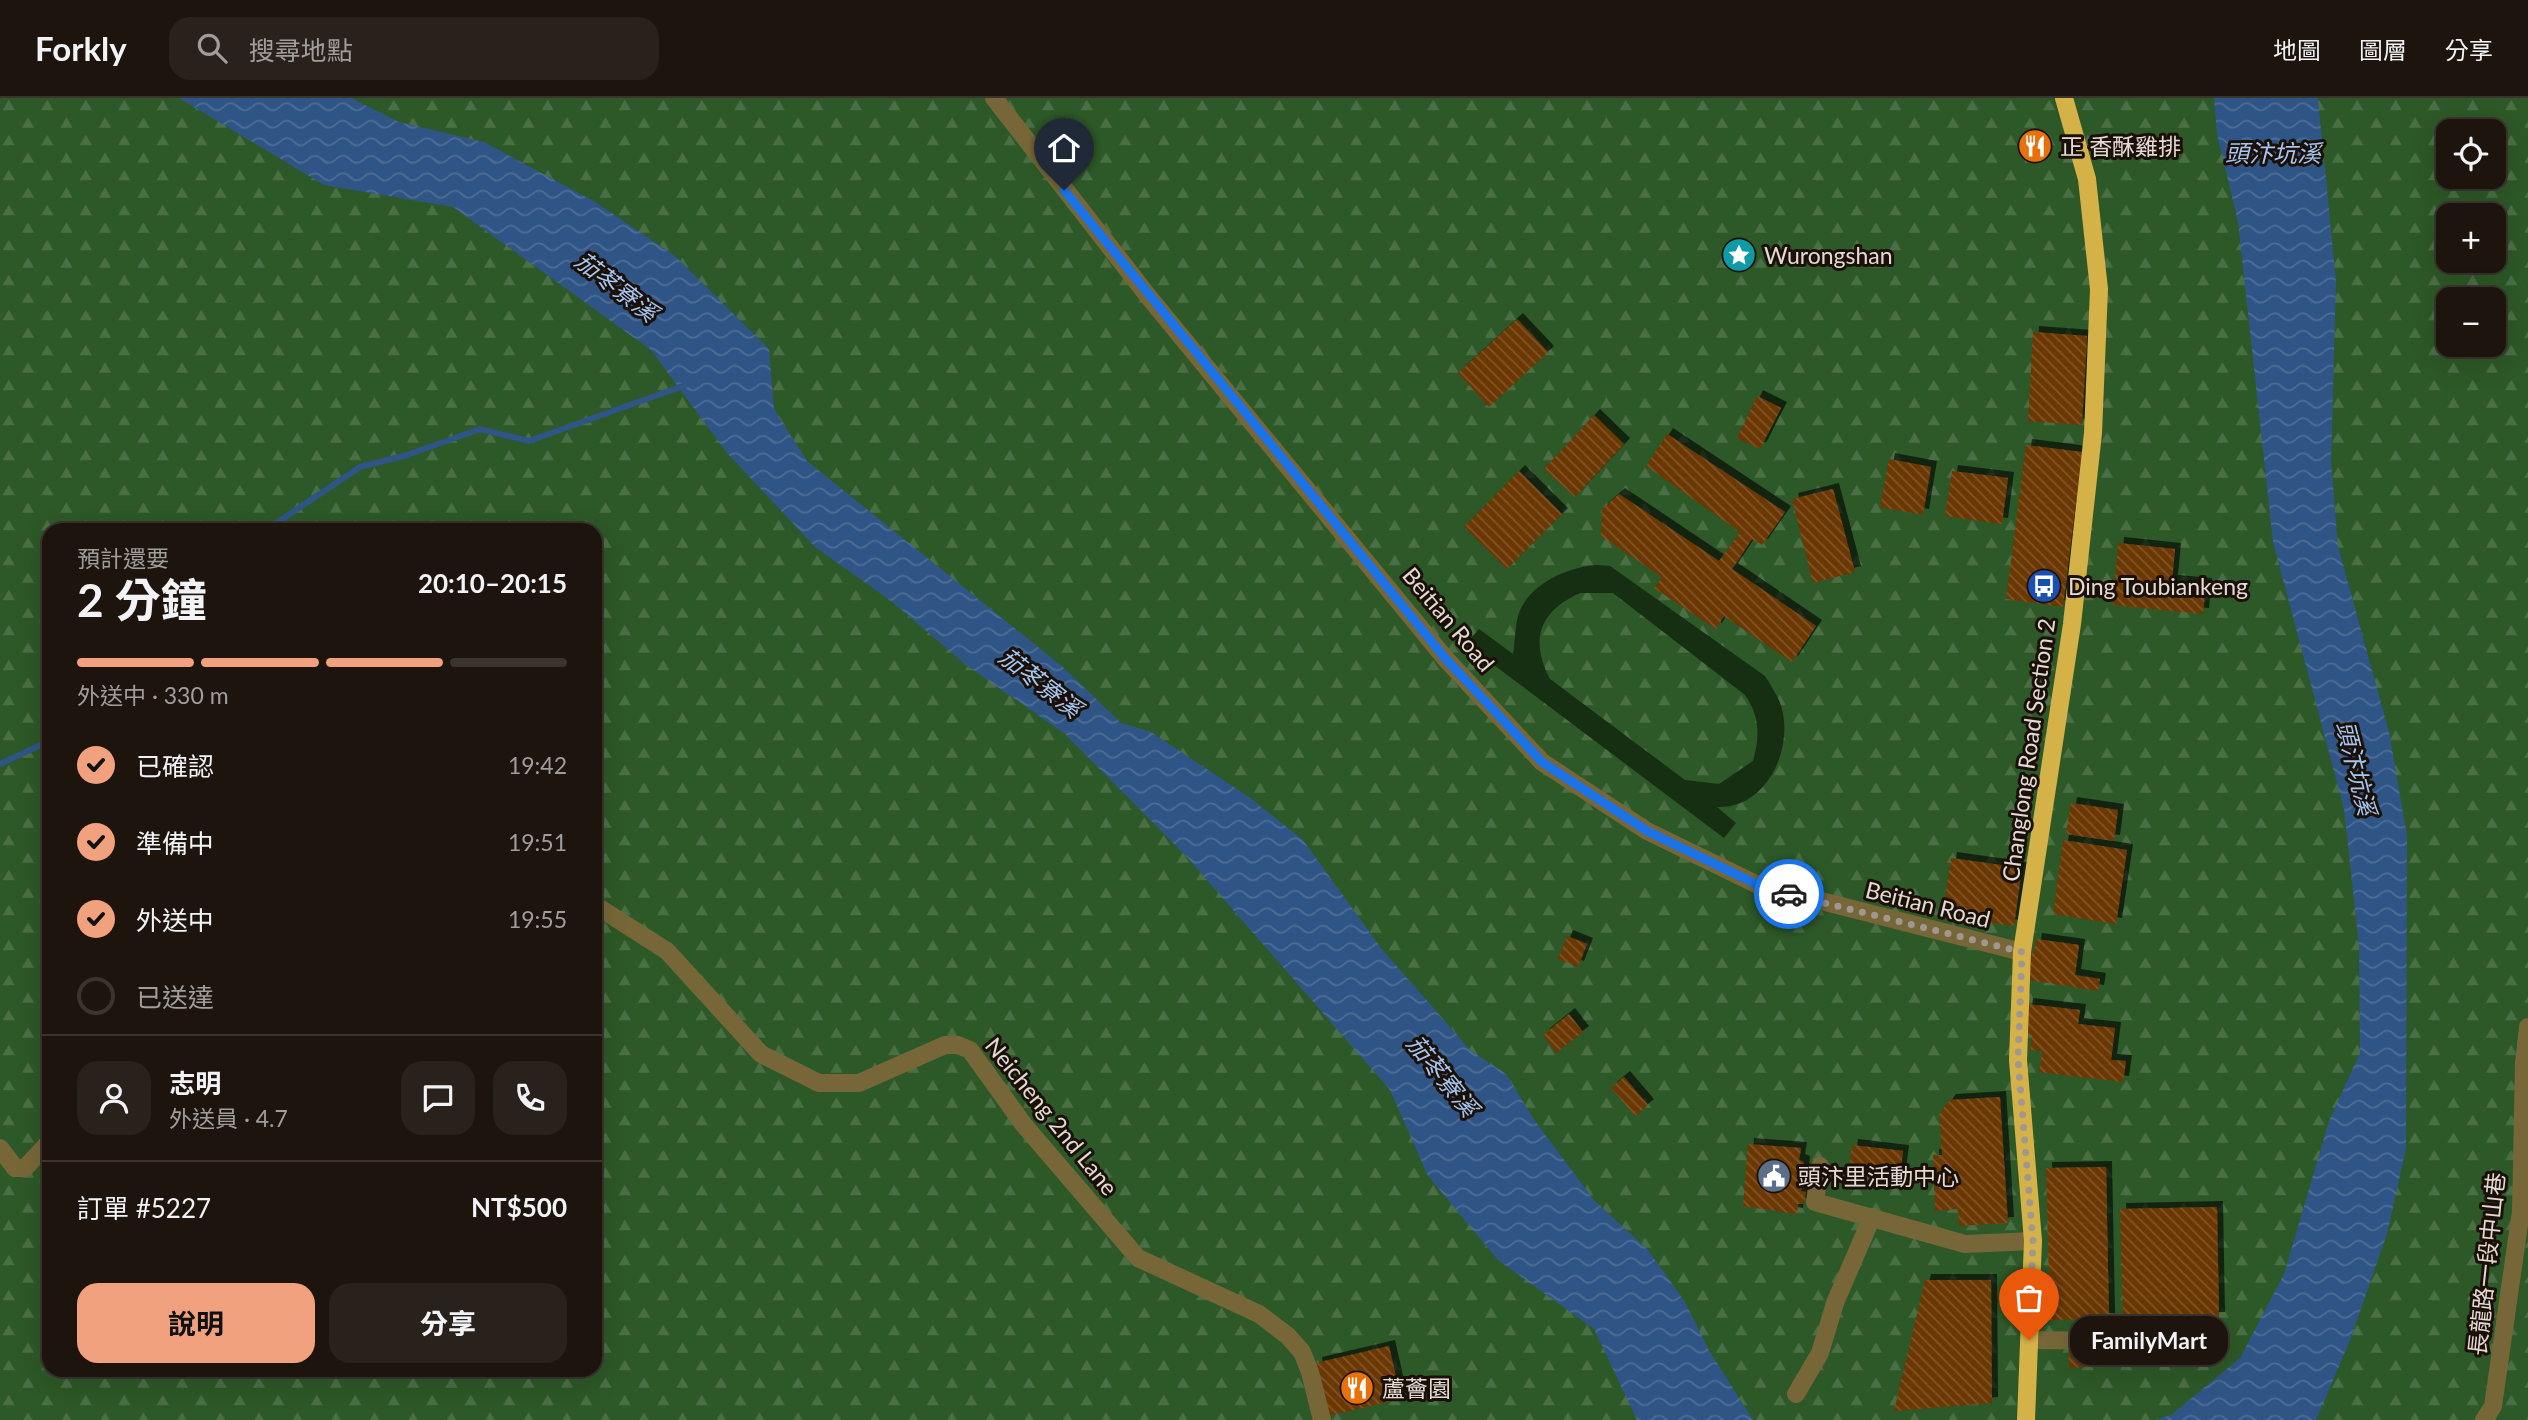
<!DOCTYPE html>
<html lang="zh-TW">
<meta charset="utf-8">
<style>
body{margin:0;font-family:Lato,"Noto Sans TC",sans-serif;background:#29211b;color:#f1f3f6;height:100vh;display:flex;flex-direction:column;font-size:26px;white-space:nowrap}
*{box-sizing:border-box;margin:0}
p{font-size:23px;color:#a09e9d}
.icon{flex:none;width:38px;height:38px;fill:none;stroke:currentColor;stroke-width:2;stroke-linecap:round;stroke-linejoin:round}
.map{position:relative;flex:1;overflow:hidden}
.details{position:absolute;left:42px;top:425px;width:560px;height:854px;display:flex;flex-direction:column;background:#1c140d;border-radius:21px;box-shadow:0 7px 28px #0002,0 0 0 2px #3a332e}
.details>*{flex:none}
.fabs{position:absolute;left:2436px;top:21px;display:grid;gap:14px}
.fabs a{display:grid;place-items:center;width:70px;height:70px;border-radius:14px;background:#1c140d;box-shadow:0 7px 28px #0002,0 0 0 2px #3a332e;font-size:35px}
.pin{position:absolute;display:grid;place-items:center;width:60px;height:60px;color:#fff;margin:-72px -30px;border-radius:50% 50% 50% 0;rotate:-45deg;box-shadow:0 0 7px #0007}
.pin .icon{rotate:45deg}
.courier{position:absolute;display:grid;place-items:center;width:70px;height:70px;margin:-35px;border:5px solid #1a73e8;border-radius:50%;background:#fff;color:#222;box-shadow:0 2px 9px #0007}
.bubble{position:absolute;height:49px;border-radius:21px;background:#1c140d;box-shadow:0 7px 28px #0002,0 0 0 2px #3a332e;font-size:23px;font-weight:700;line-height:49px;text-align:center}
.head em{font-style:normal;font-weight:700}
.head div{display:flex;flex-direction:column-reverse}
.head{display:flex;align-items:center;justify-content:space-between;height:119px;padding:0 35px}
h1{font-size:46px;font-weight:700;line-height:52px}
.bar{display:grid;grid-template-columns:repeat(4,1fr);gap:10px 7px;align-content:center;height:84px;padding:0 35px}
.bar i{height:9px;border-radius:5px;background:#3a332e}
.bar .active{background:#f1a17d}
.bar p{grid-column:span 4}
.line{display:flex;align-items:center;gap:18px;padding:0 35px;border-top:2px solid #3a332e}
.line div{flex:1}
.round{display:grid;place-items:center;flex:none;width:74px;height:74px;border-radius:21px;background:#29211b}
ol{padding:0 35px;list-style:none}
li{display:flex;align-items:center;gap:21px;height:77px}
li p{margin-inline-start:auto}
li .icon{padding:7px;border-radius:50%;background:#f1a17d;color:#111;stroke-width:4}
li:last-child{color:#a09e9d}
li i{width:38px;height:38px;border:4px solid #3a332e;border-radius:50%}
.button{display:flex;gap:14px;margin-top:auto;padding:14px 35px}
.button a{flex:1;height:80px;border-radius:21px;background:#f1a17d;color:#111;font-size:28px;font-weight:700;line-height:80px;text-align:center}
.button a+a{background:#29211b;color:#f1f3f6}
header{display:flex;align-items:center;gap:42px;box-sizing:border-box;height:98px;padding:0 35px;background:#1c140d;border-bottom:2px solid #3a332e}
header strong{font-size:33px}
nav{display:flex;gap:38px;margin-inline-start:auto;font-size:24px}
.search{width:490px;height:63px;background:#29211b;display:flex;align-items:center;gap:18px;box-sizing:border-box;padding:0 24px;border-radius:21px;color:#a09e9d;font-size:26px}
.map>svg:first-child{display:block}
</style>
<header>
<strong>Forkly</strong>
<div class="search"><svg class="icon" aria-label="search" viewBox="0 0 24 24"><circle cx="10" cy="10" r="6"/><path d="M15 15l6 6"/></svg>搜尋地點</div>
<nav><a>地圖</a><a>圖層</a><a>分享</a></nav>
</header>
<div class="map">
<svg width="2528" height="1322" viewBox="0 0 2528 1322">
<defs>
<pattern id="forest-firs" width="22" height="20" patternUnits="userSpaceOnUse" patternTransform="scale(1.75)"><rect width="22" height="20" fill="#2d5827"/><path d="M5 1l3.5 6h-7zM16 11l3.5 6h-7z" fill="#4b6f45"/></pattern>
<pattern id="water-waves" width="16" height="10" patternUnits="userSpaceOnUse" patternTransform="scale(1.75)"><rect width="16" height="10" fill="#2f5586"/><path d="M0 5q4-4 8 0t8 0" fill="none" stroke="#4d6d96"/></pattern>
<pattern id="building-back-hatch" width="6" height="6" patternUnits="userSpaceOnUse" patternTransform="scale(1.75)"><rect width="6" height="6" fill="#6b3805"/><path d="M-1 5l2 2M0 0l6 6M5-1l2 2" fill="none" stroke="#805429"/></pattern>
<filter id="shadow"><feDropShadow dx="6" dy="-6" stdDeviation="0" flood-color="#0009"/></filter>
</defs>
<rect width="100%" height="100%" fill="#251a11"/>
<path fill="url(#forest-firs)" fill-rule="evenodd" d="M 0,0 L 2528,0 L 2528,1322 L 0,1322 ZM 2448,33 L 2494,33 L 2494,79 L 2448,79 ZM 2448,117 L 2494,117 L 2494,163 L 2448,163 ZM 2448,201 L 2494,201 L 2494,247 L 2448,247 ZM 49,432 L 595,432 L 595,1272 L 49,1272 Z"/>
<path fill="#162f13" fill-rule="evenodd" d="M 1596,467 L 1610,468 L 1765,578 C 1771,588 1779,599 1782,611 C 1793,654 1765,711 1717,709 L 1736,725 L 1724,740 L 1466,546 L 1479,531 L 1513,556 C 1515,544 1515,530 1518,518 C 1527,487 1567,469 1596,467 ZM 1580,495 L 1613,495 L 1745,597 C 1760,619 1760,638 1753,663 L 1719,686 L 1685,682 L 1550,581 C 1529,541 1540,513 1580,495 Z"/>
<g fill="url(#water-waves)">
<path d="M 179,0 L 351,0 L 399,24 L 484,44 L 597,105 L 675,158 L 769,251 L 774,311 L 807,363 L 1064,570 L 1121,625 L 1151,634 L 1249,699 L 1303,742 L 1381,850 L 1471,953 L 1506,976 L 1535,1023 L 1594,1102 L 1648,1152 L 1685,1204 L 1710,1254 L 1753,1322 L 1637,1322 L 1594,1231 L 1498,1162 L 1428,1078 L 1390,992 L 1186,758 L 1065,636 L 966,567 L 891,503 L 815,449 L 727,355 L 651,252 L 453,109 L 324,87 Z"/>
<path d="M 2214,0 L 2318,0 L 2336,184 L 2331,365 L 2338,448 L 2389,634 L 2407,738 L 2406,1050 L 2387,1136 L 2349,1245 L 2316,1322 L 2155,1322 L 2171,1317 L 2240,1260 L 2284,1176 L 2329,1023 L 2360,955 L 2359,848 L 2344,711 L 2273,444 L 2238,124 L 2217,36 Z"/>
</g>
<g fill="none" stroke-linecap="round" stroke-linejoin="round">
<g stroke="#2f5586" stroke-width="6">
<path d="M 266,432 L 360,369 L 407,357 L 480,331 L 529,343 L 686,287"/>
<path d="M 0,666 L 49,643"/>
</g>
</g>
<g fill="url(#building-back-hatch)" filter="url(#shadow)">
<path d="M 1517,221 L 1548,254 L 1489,309 L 1458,275 Z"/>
<path d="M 2033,234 L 2087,238 L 2082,327 L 2028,323 Z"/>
<path d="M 1757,298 L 1781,310 L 1760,351 L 1737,340 Z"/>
<path d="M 1594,317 L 1624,346 L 1575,399 L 1544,371 Z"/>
<path d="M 1667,336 L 1785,414 L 1762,447 L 1752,441 L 1732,471 L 1816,528 L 1792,564 L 1724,518 L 1716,531 L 1654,490 L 1662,479 L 1601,438 L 1602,411 L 1619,396 L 1719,463 L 1740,434 L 1646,368 Z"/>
<path d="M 2026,347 L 2082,354 L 2063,509 L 2006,501 Z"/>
<path d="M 1889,361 L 1931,369 L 1923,417 L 1880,409 Z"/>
<path d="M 1519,373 L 1562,416 L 1507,471 L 1464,429 Z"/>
<path d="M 1952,373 L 2008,380 L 2002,426 L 1945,418 Z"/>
<path d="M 1833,391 L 1855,474 L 1813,485 L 1792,401 Z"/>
<path d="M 2118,445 L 2175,451 L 2172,483 L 2206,486 L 2203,516 L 2113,507 Z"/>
<path d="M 2071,705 L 2118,712 L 2114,743 L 2066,736 Z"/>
<path d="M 2063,742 L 2127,752 L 2116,826 L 2053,816 Z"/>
<path d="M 1951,760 L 2022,770 L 2014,828 L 1948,819 L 1950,802 L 1945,801 Z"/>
<path d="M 1567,838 L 1587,846 L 1578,869 L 1558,861 Z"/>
<path d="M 2036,841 L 2079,847 L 2075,877 L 2100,881 L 2098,893 L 2029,882 L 2031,854 L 2034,854 Z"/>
<path d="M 2027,906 L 2080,912 L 2078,926 L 2115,930 L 2111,962 L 2126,963 L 2123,984 L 2039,974 L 2042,953 L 2030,952 L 2032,937 L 2024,936 Z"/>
<path d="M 1569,916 L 1583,934 L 1556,955 L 1543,937 Z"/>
<path d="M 1624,979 L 1648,1007 L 1635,1018 L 1611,990 Z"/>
<path d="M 2000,999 L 2008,1125 L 1959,1128 L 1958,1111 L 1935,1113 L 1933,1057 L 1942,1057 L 1939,1016 L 1950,1002 Z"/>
<path d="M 1748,1046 L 1801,1050 L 1799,1062 L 1804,1064 L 1801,1093 L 1806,1094 L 1804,1106 L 1798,1106 L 1797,1116 L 1743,1108 Z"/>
<path d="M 1852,1047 L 1903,1053 L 1899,1085 L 1848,1079 Z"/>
<path d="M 2106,1069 L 2109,1221 L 2050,1222 L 2046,1070 Z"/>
<path d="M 2217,1109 L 2219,1220 L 2123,1222 L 2120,1111 Z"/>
<path d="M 1925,1182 L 1991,1182 L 1992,1305 L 1894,1313 Z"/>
<path d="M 2129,1237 L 2130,1267 L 2069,1270 L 2068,1240 Z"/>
<path d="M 1389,1248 L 1401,1301 L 1322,1319 L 1316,1265 Z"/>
</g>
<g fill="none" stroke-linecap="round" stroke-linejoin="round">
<g stroke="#776738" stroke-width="18">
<path d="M 994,0 L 1148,198 L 1445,560 L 1542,664 L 1647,733 L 1758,787 L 2022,854"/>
<path d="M 595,807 L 667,853 L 761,956 L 819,985 L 859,985 L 945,947 L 958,947 L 970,952 L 1024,1027 L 1138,1160 L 1259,1216 L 1288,1238 L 1302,1254 L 1310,1274 L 1322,1322"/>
<path d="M 0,1050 L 15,1070 L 25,1070 L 49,1044"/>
<path d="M 1820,1068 L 1815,1104 L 1965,1146 L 2033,1143"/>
<path d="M 2029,1242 L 2111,1243"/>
<path d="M 1796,1296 L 1820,1255 L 1835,1205 L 1872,1119"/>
<path d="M 2484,1322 L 2493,1308 L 2521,1113 L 2524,965 L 2528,929"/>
</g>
<path stroke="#d4b248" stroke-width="18" d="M 2026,1322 L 2033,1143 L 2018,962 L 2022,854 L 2072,526 L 2093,335 L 2099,191 L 2087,81 L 2064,0"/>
</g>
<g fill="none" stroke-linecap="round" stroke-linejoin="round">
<path stroke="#a09790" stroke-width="7" stroke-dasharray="0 12.6" d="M 1789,796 L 2022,854 L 2018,962 L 2033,1143 L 2029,1242"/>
<path stroke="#1a73e8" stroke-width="9" d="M 1064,92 L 1445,560 L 1542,664 L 1647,733 L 1758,787 L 1789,796"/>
</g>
<defs>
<g id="restaurant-disc" transform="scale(1.75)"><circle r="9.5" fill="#e8710a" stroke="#1b1008"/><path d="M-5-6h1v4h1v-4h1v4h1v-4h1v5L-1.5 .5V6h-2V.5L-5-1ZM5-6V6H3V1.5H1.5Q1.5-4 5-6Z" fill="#fff"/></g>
<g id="sight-disc" transform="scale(1.75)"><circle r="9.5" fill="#0f9aa8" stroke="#1b1008"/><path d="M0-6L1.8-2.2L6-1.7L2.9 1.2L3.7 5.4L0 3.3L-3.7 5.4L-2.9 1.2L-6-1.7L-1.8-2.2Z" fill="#fff"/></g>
<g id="bus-disc" transform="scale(1.75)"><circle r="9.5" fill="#1a4fb4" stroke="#1b1008"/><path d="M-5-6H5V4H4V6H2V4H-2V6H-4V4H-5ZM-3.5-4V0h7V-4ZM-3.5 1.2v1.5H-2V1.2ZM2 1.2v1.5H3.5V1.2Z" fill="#fff"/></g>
<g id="civic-disc" transform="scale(1.75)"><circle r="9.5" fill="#5c6f8a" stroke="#1b1008"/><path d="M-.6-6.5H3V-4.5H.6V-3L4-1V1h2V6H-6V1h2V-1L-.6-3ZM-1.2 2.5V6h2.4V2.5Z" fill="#fff"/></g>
</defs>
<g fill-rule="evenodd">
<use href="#restaurant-disc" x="2035" y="48"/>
<use href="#sight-disc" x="1739" y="157"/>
<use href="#bus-disc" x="2044" y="488"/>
<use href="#civic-disc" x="1774" y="1078"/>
<use href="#restaurant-disc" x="1357" y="1290"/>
</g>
<g text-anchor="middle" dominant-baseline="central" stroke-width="6" stroke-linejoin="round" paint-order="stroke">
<g font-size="23" fill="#e3dad5" stroke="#1b1008" text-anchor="start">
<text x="2060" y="48">正 香酥雞排</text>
<text x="1764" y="157">Wurongshan</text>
<text x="2068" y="488">Ding Toubiankeng</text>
<text x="1798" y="1078">頭汴里活動中心</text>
<text x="1382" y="1290">蘆薈園</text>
</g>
<g font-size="23" fill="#e3dad5" stroke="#1b1008">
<text transform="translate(1449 521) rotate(50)">Beitian Road</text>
<text transform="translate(2028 652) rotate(-82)">Changlong Road Section 2</text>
<text transform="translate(1928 806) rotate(14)">Beitian Road</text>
<text transform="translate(1052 1018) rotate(51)">Neicheng 2nd Lane</text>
<text transform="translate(2486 1166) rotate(-84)">長龍路一段中山巷</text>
</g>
<g font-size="24" font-style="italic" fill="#a4c6f3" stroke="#1b1008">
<text x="2273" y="54">頭汴坑溪</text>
<text transform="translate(617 188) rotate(38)">茄苳寮溪</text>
<text transform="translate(1041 584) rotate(38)">茄苳寮溪</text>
<text transform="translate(2357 670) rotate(76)">頭汴坑溪</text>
<text transform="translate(1443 977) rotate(51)">茄苳寮溪</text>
</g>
</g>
</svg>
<div class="fabs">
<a><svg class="icon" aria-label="locate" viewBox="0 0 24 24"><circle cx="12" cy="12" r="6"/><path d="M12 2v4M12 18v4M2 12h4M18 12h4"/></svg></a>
<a>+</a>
<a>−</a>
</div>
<div class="pin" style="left:2029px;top:1242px;background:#ea580c"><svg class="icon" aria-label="bag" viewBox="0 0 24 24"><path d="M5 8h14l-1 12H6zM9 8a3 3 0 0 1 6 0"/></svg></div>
<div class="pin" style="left:1064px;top:92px;background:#1f2937"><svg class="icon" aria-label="home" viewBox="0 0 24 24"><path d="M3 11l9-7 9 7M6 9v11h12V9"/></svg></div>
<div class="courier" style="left:1789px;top:796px"><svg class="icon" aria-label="car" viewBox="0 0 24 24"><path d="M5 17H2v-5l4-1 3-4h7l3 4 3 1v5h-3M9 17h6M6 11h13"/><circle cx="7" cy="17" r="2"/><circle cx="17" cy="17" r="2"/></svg></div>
<div class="bubble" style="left:2070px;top:1218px;width:158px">FamilyMart</div>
<section class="details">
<div class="head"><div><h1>2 分鐘</h1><p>預計還要</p></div><em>20:10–20:15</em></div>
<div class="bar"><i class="active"></i><i class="active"></i><i class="active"></i><i></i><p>外送中 · 330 m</p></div>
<ol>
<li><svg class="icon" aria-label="check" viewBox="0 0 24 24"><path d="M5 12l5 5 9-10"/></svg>已確認<p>19:42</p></li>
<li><svg class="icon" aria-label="check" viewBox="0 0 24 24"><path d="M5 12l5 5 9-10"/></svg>準備中<p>19:51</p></li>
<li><svg class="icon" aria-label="check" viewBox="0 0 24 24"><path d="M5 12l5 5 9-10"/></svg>外送中<p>19:55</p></li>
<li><i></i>已送達</li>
</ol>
<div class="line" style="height:126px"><a class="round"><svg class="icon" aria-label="person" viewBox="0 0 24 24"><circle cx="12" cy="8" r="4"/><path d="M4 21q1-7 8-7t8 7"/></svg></a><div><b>志明</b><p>外送員 · 4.7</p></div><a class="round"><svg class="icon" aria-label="chat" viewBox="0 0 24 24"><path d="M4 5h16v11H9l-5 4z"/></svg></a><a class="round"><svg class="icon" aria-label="phone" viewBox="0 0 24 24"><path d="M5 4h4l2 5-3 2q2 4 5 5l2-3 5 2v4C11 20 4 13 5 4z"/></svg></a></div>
<div class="line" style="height:91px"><div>訂單 #5227</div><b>NT$500</b></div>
<div class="button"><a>說明</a><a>分享</a></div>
</section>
</div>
